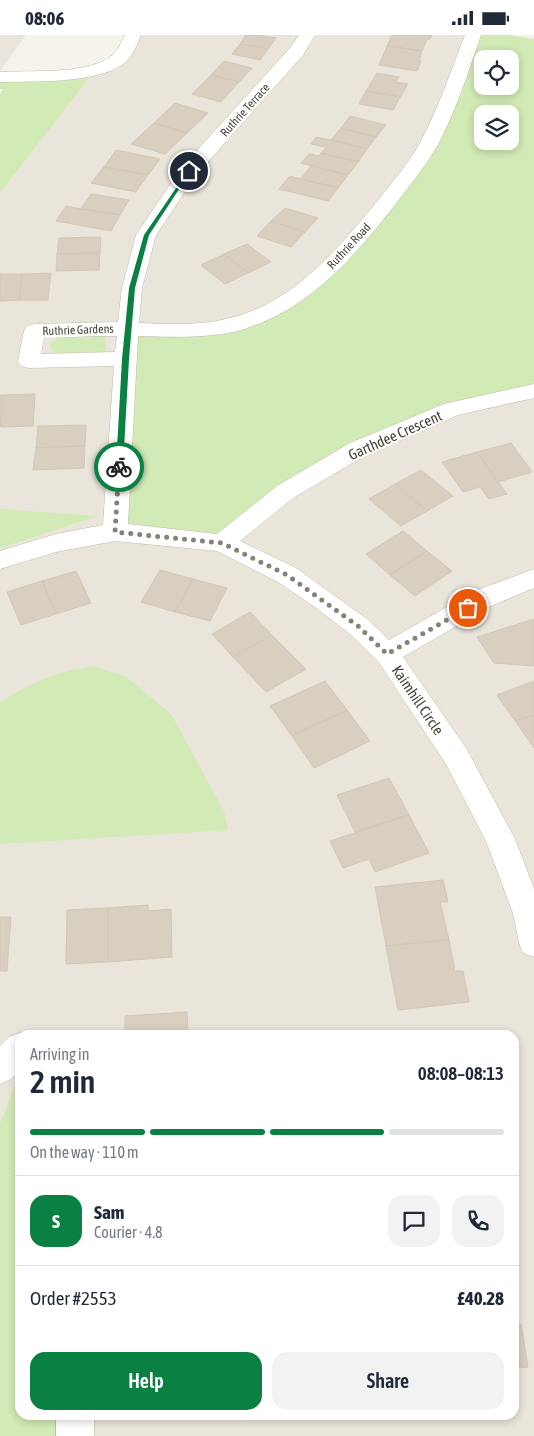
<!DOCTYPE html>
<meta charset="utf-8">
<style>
body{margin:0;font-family:"Asap Condensed",sans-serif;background:#f2f2f3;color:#1f2937;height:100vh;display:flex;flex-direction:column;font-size:19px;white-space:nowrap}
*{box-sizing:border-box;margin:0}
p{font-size:16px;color:#747a83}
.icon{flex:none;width:28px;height:28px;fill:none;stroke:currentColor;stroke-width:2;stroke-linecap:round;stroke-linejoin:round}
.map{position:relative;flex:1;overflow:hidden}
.details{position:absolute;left:15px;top:995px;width:504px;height:390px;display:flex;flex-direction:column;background:#fff;border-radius:15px;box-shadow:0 2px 8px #0003}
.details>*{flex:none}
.controls{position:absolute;left:474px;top:15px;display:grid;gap:10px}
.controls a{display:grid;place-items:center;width:45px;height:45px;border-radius:10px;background:#fff;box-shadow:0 2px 8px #0003;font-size:25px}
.pin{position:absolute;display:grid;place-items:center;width:42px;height:42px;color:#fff;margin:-21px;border:2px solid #fff;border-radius:50%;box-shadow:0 1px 5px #0007}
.courier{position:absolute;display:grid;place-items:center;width:50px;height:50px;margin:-25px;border:4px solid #0b8043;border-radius:50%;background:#fff;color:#222;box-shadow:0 1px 6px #0007}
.head em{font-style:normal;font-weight:600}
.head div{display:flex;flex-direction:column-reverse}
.head{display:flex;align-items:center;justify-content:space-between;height:85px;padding:0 15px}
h1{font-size:32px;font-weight:600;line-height:38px}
.bar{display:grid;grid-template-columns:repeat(4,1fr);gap:8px 5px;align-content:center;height:60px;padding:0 15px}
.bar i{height:6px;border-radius:4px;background:#e0e1e3}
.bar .on{background:#0b8043}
.bar p{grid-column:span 4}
.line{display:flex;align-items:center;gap:12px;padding:0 15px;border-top:1px solid #e0e1e3}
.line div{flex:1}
.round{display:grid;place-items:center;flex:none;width:52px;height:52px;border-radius:15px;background:#f2f2f3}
.button{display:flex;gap:10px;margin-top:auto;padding:10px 15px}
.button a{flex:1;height:58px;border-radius:15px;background:#0b8043;color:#fff;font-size:20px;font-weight:600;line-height:58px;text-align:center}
.button a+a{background:#f2f2f3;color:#1f2937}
.status{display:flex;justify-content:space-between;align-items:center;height:35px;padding:0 25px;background:#fff;direction:ltr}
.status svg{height:14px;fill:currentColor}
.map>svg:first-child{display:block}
</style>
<div class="status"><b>08:06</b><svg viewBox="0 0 49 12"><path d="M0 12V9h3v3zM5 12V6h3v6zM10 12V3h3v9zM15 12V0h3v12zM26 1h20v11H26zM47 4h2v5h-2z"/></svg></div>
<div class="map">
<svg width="534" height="1401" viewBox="0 0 534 1401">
<rect width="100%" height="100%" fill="#f6f3ec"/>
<g fill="#eae5da" fill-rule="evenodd">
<path d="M 0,0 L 26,0 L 0,36 Z"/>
<path d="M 133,0 L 473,0 L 285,457 L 452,374 L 534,356 L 534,1401 L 0,1401 L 0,158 L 84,50 L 92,35 L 116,26 ZM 20,1000 L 514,1000 L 514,1380 L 20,1380 Z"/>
</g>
<g fill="#d2eab5" fill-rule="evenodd">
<path d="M 473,0 L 511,0 L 534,4 L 534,356 L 452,374 L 358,414 L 222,508 L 115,497 L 128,295 L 203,293 L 293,263 L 401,148 ZM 482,24 L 510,24 L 510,51 L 482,51 ZM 482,79 L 510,79 L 510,106 L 482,106 Z"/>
<path d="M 92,35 L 84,50 L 0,158 L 0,59 L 3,54 L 0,54 L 0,42 Z"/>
<path d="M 106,300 L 106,317 L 55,318 L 49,310 L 59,302 Z"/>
<path d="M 0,474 L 98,481 L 0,513 Z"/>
<path d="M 93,631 L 126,642 L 171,679 L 224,776 L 228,795 L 0,809 L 0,667 C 32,647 55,637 93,631 Z"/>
<path d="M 20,1037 L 20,1380 L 57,1380 L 57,1401 L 0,1401 L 0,1089 Z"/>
</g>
<g fill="#d8cfc1" stroke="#d3c7b4">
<path d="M 246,0 L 258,0 L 276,3 L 268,14 L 240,9 Z"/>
<path d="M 392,0 L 432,0 L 430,4 L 427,4 L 422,16 L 387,11 Z"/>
<path d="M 240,9 L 268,14 L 260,25 L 232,19 Z"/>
<path d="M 387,11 L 422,16 L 419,26 L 421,26 L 417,36 L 379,30 Z"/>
<path d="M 224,26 L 252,33 L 239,47 L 211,40 Z"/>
<path d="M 377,38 L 399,42 L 395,47 L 408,49 L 400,62 L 366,56 Z"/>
<path d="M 211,40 L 239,47 L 221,67 L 192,59 Z"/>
<path d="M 366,56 L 400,62 L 393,75 L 359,69 Z"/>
<path d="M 175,68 L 208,78 L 187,98 L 154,88 Z"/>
<path d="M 350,81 L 386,90 L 376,102 L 341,93 Z"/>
<path d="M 154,88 L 187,98 L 165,119 L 131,109 Z"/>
<path d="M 341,93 L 376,102 L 367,114 L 331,105 Z"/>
<path d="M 316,102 L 331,105 L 367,114 L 358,127 L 321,118 L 326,112 L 311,109 Z"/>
<path d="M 116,115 L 160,124 L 148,140 L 104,132 Z"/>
<path d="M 321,118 L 358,127 L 348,140 L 301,128 L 309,119 L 319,121 Z"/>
<path d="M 311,131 L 348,140 L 338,153 L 301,144 Z"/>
<path d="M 104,132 L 148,140 L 136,157 L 91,148 Z"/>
<path d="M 290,141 L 301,144 L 338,153 L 328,166 L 279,154 Z"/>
<path d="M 91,159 L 129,165 L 120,180 L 81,174 Z"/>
<path d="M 66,171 L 81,174 L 120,180 L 111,196 L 56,186 Z"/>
<path d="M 285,173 L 318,183 L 305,197 L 271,186 Z"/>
<path d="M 271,186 L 305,197 L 291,212 L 257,201 Z"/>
<path d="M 101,202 L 100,218 L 57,219 L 59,203 Z"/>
<path d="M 247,209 L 271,227 L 248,238 L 224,219 Z"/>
<path d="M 100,218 L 99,235 L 56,236 L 57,219 Z"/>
<path d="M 224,219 L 248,238 L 225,249 L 201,230 Z"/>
<path d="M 51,238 L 48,265 L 19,265 L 22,239 Z"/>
<path d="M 0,239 L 22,239 L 19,265 L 0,266 Z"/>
<path d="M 35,359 L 33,391 L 1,392 L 3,360 Z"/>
<path d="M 0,360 L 3,360 L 0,392 Z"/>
<path d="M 86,390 L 85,411 L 36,413 L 38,391 Z"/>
<path d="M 511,408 L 532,437 L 498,447 L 477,417 Z"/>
<path d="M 85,411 L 84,433 L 33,435 L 36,413 Z"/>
<path d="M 477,417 L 498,447 L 507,459 L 489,464 L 480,452 L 463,457 L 442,427 Z"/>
<path d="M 421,435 L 453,461 L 427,476 L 395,449 Z"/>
<path d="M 395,449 L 427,476 L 401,491 L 369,464 Z"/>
<path d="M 403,496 L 427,516 L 390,540 L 366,519 Z"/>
<path d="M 427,516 L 452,536 L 415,561 L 390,540 Z"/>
<path d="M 160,535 L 193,544 L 175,577 L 141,567 Z"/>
<path d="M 76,536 L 91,568 L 56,579 L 42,546 Z"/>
<path d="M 193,544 L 227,553 L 210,586 L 175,577 Z"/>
<path d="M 42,546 L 56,579 L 21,590 L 7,557 Z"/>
<path d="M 250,577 L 272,600 L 233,622 L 212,599 Z"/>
<path d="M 534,584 L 534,631 L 494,628 L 477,602 Z"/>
<path d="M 272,600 L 306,634 L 266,657 L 233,622 Z"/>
<path d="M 325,646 L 347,675 L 292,701 L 270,671 Z"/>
<path d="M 534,646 L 534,680 L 515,686 L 497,660 Z"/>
<path d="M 347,675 L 370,706 L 314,733 L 292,701 Z"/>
<path d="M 534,680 L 534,713 L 515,686 Z"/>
<path d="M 389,743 L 409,780 L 355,797 L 337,760 Z"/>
<path d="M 409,780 L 429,818 L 375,837 L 369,824 L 343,833 L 330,806 Z"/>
<path d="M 443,845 L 448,867 L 440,867 L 449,905 L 386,911 L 375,852 Z"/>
<path d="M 148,870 L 148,876 L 171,874 L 172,922 L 108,927 L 108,873 Z"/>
<path d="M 108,873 L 108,927 L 66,929 L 67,875 Z"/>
<path d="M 0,882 L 11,882 L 7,936 L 0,936 Z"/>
<path d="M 449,905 L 455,936 L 463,936 L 469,967 L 398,975 L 386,911 Z"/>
<path d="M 187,977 L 188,1000 L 125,1000 L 125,981 Z"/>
<path d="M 521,1289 L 528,1332 L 514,1333 L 514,1290 Z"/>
</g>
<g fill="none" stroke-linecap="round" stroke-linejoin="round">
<g stroke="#c2bbae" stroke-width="1">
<g id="street">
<path d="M 125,0 L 141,0 C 137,10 132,23 123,29 C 96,49 33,46 0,47 L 0,37 C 31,35 84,40 110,22 C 117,17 121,8 125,0 Z"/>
<path d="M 299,0 L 315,0 L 303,20 L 196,140 L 156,200 L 142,253 L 139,288 C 169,289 201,291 230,283 C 294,268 340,212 379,164 C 394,145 410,127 421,106 C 439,72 451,35 465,0 L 481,0 C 469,35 457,72 440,106 C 427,129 410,150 394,171 C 353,223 309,274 244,294 C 210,304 173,302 138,301 L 128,489 L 217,499 L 277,451 L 350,408 L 444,369 L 534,349 L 534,363 L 458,380 L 366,420 L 293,463 L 240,506 L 296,533 L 367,584 L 389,605 L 475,556 L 534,534 L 534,553 L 493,570 L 403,622 L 466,713 L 515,804 L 534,854 L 534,922 L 523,918 L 519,908 L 513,878 L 486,806 L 446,729 L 378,626 L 349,598 L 315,572 L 278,547 L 217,516 L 115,506 L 56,517 L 0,534 L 0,516 L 56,499 L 103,490 L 114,331 L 29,333 L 21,331 L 18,326 L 24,296 L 27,291 L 35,289 L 118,287 L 122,253 L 136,200 L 182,132 L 290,13 ZM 98,301 L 117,301 L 115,317 L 41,319 L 44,303 Z"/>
<path d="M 20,998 L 26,1000 L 20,1000 L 20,1035 L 11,1044 L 0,1049 L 0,1011 L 9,1002 Z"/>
<rect x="56" y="1380" width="38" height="21"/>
</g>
</g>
<use href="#street" fill="#fff" fill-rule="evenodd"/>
</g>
<path fill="#0b8043" d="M 189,134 L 191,136 L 149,200 L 135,253 L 129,324 L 123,432 L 119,434 L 116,432 L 122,324 L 129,253 L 144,200 Z"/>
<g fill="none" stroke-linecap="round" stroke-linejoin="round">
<path stroke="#878178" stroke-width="5" stroke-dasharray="0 9" d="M 119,432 L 115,497 L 222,508 L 287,540 L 358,591 L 387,619 L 468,573"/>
</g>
<g text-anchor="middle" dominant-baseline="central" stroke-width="4" stroke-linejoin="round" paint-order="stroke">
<g font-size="12" fill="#4b4439" stroke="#fff">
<text transform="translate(245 75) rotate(-48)">Ruthrie Terrace</text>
<text transform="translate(349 211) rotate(-47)">Ruthrie Road</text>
<text transform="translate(78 295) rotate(-2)">Ruthrie Gardens</text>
</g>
<g font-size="15" fill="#4b4439" stroke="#fff">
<text transform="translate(395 400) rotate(-24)">Garthdee Crescent</text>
<text transform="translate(418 665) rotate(56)">Kaimhill Circle</text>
</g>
</g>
</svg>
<div class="controls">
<a><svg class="icon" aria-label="locate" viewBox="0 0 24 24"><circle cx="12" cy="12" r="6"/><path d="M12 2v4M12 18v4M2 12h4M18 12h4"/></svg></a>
<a><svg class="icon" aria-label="layers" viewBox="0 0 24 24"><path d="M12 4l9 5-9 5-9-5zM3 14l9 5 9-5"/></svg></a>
</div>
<div class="pin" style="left:468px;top:573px;background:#ea580c"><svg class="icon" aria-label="bag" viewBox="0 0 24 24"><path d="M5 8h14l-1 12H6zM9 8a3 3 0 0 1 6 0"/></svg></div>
<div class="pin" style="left:189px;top:136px;background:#1f2937"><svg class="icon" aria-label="home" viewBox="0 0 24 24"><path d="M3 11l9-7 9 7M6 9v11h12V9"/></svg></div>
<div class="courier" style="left:119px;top:432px"><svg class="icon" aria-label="bike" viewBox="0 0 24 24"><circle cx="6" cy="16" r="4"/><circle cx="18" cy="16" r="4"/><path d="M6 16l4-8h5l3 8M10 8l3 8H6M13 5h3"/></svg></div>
<section class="details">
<div class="head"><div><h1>2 min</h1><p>Arriving in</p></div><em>08:08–08:13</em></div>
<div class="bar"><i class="on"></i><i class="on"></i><i class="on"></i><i></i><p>On the way · 110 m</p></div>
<div class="line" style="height:90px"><b class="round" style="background:#0b8043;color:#fff">S</b><div><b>Sam</b><p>Courier · 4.8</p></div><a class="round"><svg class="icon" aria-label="chat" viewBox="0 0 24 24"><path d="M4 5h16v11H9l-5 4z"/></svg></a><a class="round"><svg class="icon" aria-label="phone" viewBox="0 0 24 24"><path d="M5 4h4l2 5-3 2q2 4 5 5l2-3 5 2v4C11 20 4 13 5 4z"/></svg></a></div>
<div class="line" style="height:65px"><div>Order #2553</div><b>£40.28</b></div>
<div class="button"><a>Help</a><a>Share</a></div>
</section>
</div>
